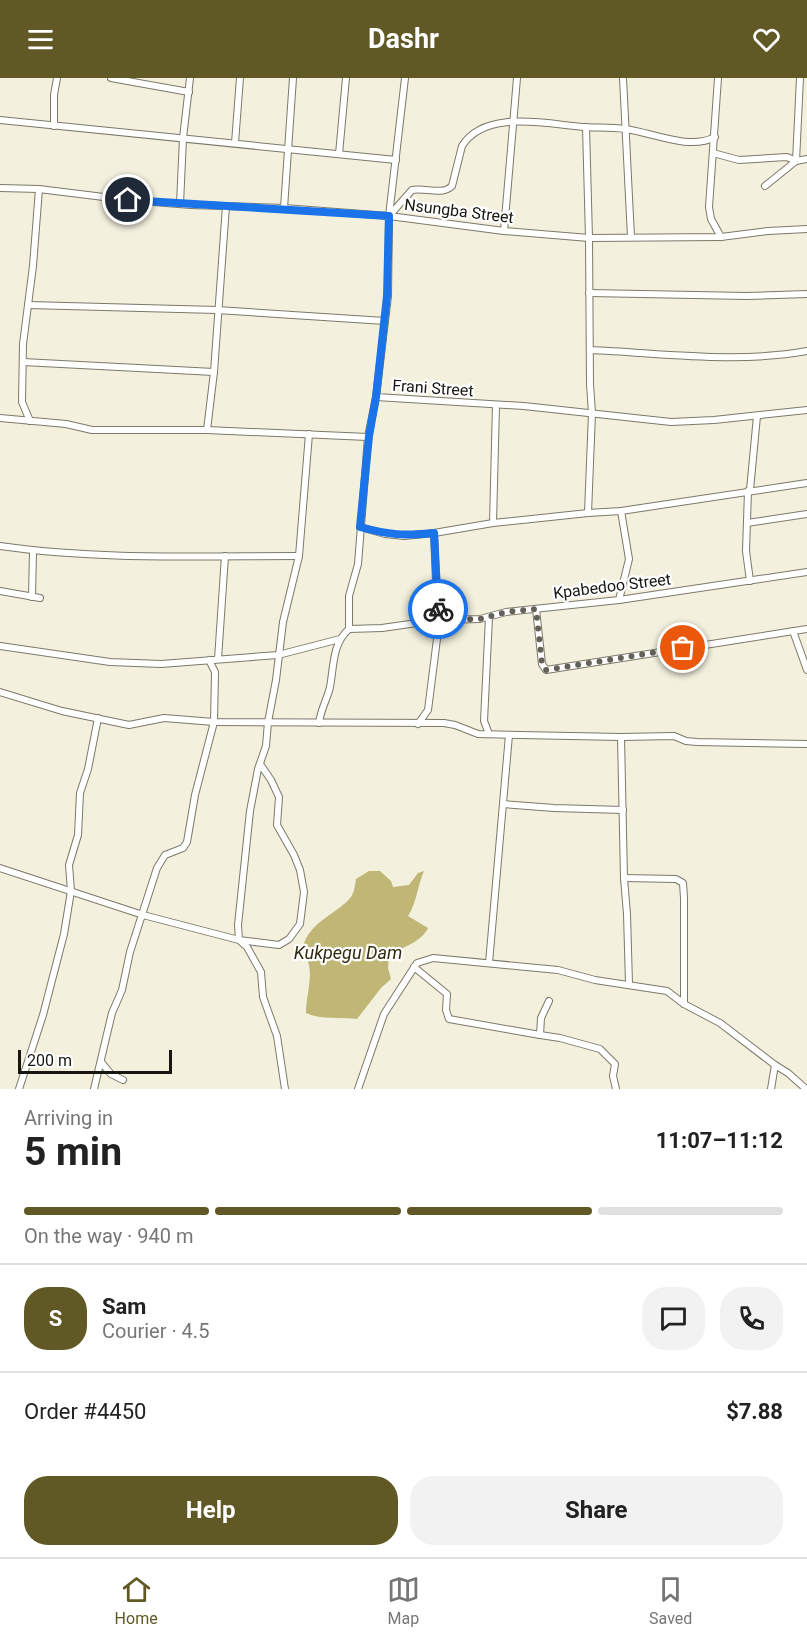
<!DOCTYPE html>
<meta charset="utf-8">
<style>
body{margin:0;font-family:Roboto,sans-serif;background:#f2f2f2;color:#222;height:100vh;display:flex;flex-direction:column;font-size:22px;white-space:nowrap}
*{box-sizing:border-box;margin:0}
p{font-size:20px;color:#767676}
.icon{flex:none;width:33px;height:33px;fill:none;stroke:currentColor;stroke-width:2;stroke-linecap:round;stroke-linejoin:round}
.map{position:relative;height:1011px;overflow:hidden}
.sheet{display:flex;flex-direction:column;background:#fff;flex:1}
.sheet>*{flex:none}
.scale{position:absolute;left:18px;bottom:15px;width:154px;box-sizing:border-box;padding-left:6px;border:3px solid #171610;border-top:0;font-size:16px;line-height:21px;white-space:nowrap;color:#171610;-webkit-text-stroke:4px #fff;paint-order:stroke}
.pin{position:absolute;display:grid;place-items:center;width:51px;height:51px;color:#fff;margin:-26px;border:3px solid #fff;border-radius:50%;box-shadow:0 2px 6px #0007}
.courier{position:absolute;display:grid;place-items:center;width:60px;height:60px;margin:-30px;border:4px solid #1a73e8;border-radius:50%;background:#fff;color:#222;box-shadow:0 2px 8px #0007}
.summary em{font-style:normal;font-weight:700}
.summary div{display:flex;flex-direction:column-reverse}
.summary{display:flex;align-items:center;justify-content:space-between;height:102px;padding:0 24px}
h1{font-size:39px;font-weight:700;line-height:45px}
.bar{display:grid;grid-template-columns:repeat(4,1fr);gap:9px 6px;align-content:center;height:72px;padding:0 24px}
.bar i{height:8px;border-radius:4px;background:#e0e0e0}
.bar .selected{background:#615925}
.bar p{grid-column:span 4}
.line{display:flex;align-items:center;gap:15px;padding:0 24px;border-top:2px solid #e0e0e0}
.line div{flex:1}
.round{display:grid;place-items:center;flex:none;width:63px;height:63px;border-radius:24px;background:#f2f2f2}
.cta{display:flex;gap:12px;margin-top:auto;padding:12px 24px}
.cta a{flex:1;height:69px;border-radius:24px;background:#615925;color:#fff;font-size:24px;font-weight:700;line-height:69px;text-align:center}
.cta a+a{background:#f2f2f2;color:#222}
header{display:flex;justify-content:space-between;align-items:center;height:78px;padding:0 24px;background:#615925;color:#fff;font-size:27px;font-weight:700}
.tab-bar{display:flex;justify-content:space-around;align-items:center;height:84px;border-top:2px solid #e0e0e0;background:#fff;font-size:16px;color:#767676}
.tab-bar a{display:grid;justify-items:center;gap:3px}
.tab-bar .selected{color:#615925}
.map>svg:first-child{display:block}
</style>
<header><svg class="icon" aria-label="menu" viewBox="0 0 24 24"><path d="M4 6h16M4 12h16M4 18h16"/></svg>Dashr<svg class="icon" aria-label="heart" viewBox="0 0 24 24"><path d="M12 20l-8-8c-3-5 5-10 8-4 3-6 11-1 8 4z"/></svg></header>
<div class="map">
<svg width="807" height="1011" viewBox="0 0 807 1011">
<rect width="100%" height="100%" fill="#f3f0dd"/>
<path fill="#c0b675" d="M 369,793 L 380,793 L 391,803 L 393,809 L 409,807 L 418,795 L 424,793 C 417,809 417,824 408,838 L 428,850 C 422,864 401,869 389,879 L 388,890 L 391,901 L 381,910 L 357,941 C 341,939 321,942 306,935 C 306,919 312,903 309,887 C 307,879 301,874 304,865 C 313,842 337,836 351,819 C 354,815 355,807 356,801 Z"/>
<g fill="none" stroke-linecap="round" stroke-linejoin="round">
<g stroke="#7c7969" stroke-width="8">
<g id="minor">
<path d="M 111,0 L 189,14"/>
<path d="M 405,0 L 389,138 L 388,218 L 376,319 L 524,328 L 671,344 L 714,342 L 807,332"/>
<path d="M 623,0 L 631,159"/>
<path d="M 718,0 L 709,129 L 711,141 L 721,159"/>
<path d="M 0,42 L 396,82"/>
<path d="M 54,48 L 54,17 L 57,0"/>
<path d="M 586,49 L 589,160 L 590,306 L 592,335 L 588,435"/>
<path d="M 235,65 L 240,0"/>
<path d="M 713,75 L 739,82 L 787,79 L 796,83 L 807,81"/>
<path d="M 339,76 L 346,0"/>
<path d="M 765,108 L 796,83 L 800,0"/>
<path d="M 0,110 L 39,111 L 128,122 L 191,127 L 284,130 L 389,138 L 504,153 L 589,160 L 721,159 L 768,153 L 807,151"/>
<path d="M 180,126 L 183,60 L 190,0"/>
<path d="M 284,130 L 293,0"/>
<path d="M 389,138 L 412,112 C 425,109 442,118 452,108 L 462,68 C 485,31 546,46 583,49 C 597,50 611,49 625,51 C 651,54 689,73 715,59"/>
<path d="M 504,153 L 517,0"/>
<path d="M 589,215 L 747,218 L 807,216"/>
<path d="M 28,227 L 217,232 L 385,243"/>
<path d="M 590,272 C 662,275 736,286 807,273"/>
<path d="M 23,284 L 214,294"/>
<path d="M 0,340 L 66,346 L 92,352 L 207,352 L 368,359"/>
<path d="M 30,343 L 22,324 L 23,266 L 33,188 L 39,111"/>
<path d="M 207,352 L 214,294 L 226,128"/>
<path d="M 750,412 L 757,338"/>
<path d="M 748,413 L 746,473 L 750,503"/>
<path d="M 493,445 L 496,327"/>
<path d="M 747,445 L 807,436"/>
<path d="M 360,449 L 385,456 L 404,458 L 434,455 L 493,445 L 588,435 L 621,433 L 807,405"/>
<path d="M 0,468 C 98,482 200,478 299,478"/>
<path d="M 0,513 L 40,520"/>
<path d="M 32,519 L 33,474"/>
<path d="M 619,522 L 629,481 L 621,433"/>
<path d="M 536,531 L 542,586 L 546,592 L 807,551"/>
<path d="M 489,539 L 484,643 L 489,656"/>
<path d="M 349,551 L 382,550 L 438,542 L 480,541 L 506,534 L 619,522 L 807,494"/>
<path d="M 793,553 L 807,592"/>
<path d="M 0,568 L 110,584 L 161,586 L 278,577 L 340,561"/>
<path d="M 218,581 L 225,478"/>
<path d="M 0,614 L 62,633 L 129,647 L 164,640 L 214,644 L 444,645 L 455,647 L 478,656 L 621,659 L 674,658 L 686,663 L 697,664 L 807,666"/>
<path d="M 319,645 C 321,630 327,622 330,609 C 334,588 332,566 349,551 L 349,518 L 358,486 L 368,359 L 376,319"/>
<path d="M 418,646 L 428,632 L 438,553 L 434,455"/>
<path d="M 621,659 L 624,800 L 627,836 L 629,906"/>
<path d="M 503,726 L 554,730 L 623,732"/>
<path d="M 0,790 L 143,837 L 239,862 L 279,867 L 289,861 L 300,846 L 304,814 L 300,792 L 294,777 L 277,747 L 279,719 L 271,702 L 260,686"/>
<path d="M 624,800 L 676,801 L 683,805 L 684,820 L 684,926"/>
<path d="M 489,885 L 509,657"/>
<path d="M 414,889 L 447,916 L 446,932 L 449,941 L 540,957 L 541,940 L 549,923"/>
<path d="M 540,957 L 560,960 L 600,971 L 615,986 L 613,998 L 616,1011"/>
<path d="M 101,984 L 111,996 L 123,1002"/>
<path d="M 19,1011 L 43,937 L 64,856 L 71,813 L 69,787 L 78,757 L 80,715 L 88,691 L 98,640"/>
<path d="M 94,1011 L 112,935 L 122,912 L 130,874 L 157,790 L 165,777 L 183,770 L 187,764 L 195,717 L 214,644 L 215,594 L 209,582"/>
<path d="M 285,1011 L 277,958 L 263,919 L 261,894 L 247,869 L 239,862 L 238,847 L 250,733 L 258,691 L 266,668 L 268,644 L 276,602 L 283,544 L 299,478 L 309,356"/>
<path d="M 358,1011 L 384,936 L 417,885 L 433,880 L 558,892 L 595,902 L 667,913 L 684,926 L 720,945 L 775,987 L 788,995 L 806,1011"/>
<path d="M 771,1011 L 775,987"/>
</g>
</g>
<use href="#minor" stroke="#fff" stroke-width="6"/>
</g>
<g fill="none" stroke-linecap="round" stroke-linejoin="round">
<path stroke="#646258" stroke-width="6" stroke-dasharray="0 10.8" d="M 438,531 L 438,542 L 480,541 L 506,534 L 536,531 L 542,586 L 546,592 L 683,570"/>
<path stroke="#1a73e8" stroke-width="8" d="M 128,122 L 389,138 L 387,218 L 376,319 L 369,358 L 360,449 C 389,457 404,458 434,455 L 438,531"/>
</g>
<g text-anchor="middle" dominant-baseline="central" stroke-width="4.5" stroke-linejoin="round" paint-order="stroke">
<g font-size="16" fill="#171610" stroke="#fff">
<text transform="translate(459 133) rotate(7)">Nsungba Street</text>
<text transform="translate(433 310) rotate(4)">Frani Street</text>
<text transform="translate(612 508) rotate(-7)">Kpabedoo Street</text>
</g>
<g font-size="18" font-style="italic" fill="#302b0d" stroke="#fff">
<text x="348" y="874">Kukpegu Dam</text>
</g>
</g>
</svg>
<div class="scale">200 m</div>
<div class="pin" style="left:683px;top:570px;background:#ea580c"><svg class="icon" aria-label="bag" viewBox="0 0 24 24"><path d="M5 8h14l-1 12H6zM9 8a3 3 0 0 1 6 0"/></svg></div>
<div class="pin" style="left:128px;top:122px;background:#1f2937"><svg class="icon" aria-label="home" viewBox="0 0 24 24"><path d="M3 11l9-7 9 7M6 9v11h12V9"/></svg></div>
<div class="courier" style="left:438px;top:531px"><svg class="icon" aria-label="bike" viewBox="0 0 24 24"><circle cx="6" cy="16" r="4"/><circle cx="18" cy="16" r="4"/><path d="M6 16l4-8h5l3 8M10 8l3 8H6M13 5h3"/></svg></div>
</div>
<section class="sheet">
<div class="summary"><div><h1>5 min</h1><p>Arriving in</p></div><em>11:07–11:12</em></div>
<div class="bar"><i class="selected"></i><i class="selected"></i><i class="selected"></i><i></i><p>On the way · 940 m</p></div>
<div class="line" style="height:108px"><b class="round" style="background:#615925;color:#fff">S</b><div><b>Sam</b><p>Courier · 4.5</p></div><a class="round"><svg class="icon" aria-label="chat" viewBox="0 0 24 24"><path d="M4 5h16v11H9l-5 4z"/></svg></a><a class="round"><svg class="icon" aria-label="phone" viewBox="0 0 24 24"><path d="M5 4h4l2 5-3 2q2 4 5 5l2-3 5 2v4C11 20 4 13 5 4z"/></svg></a></div>
<div class="line" style="height:78px"><div>Order #4450</div><b>$7.88</b></div>
<div class="cta"><a>Help</a><a>Share</a></div>
</section>
<nav class="tab-bar">
<a class="selected"><svg class="icon" aria-label="home" viewBox="0 0 24 24"><path d="M3 11l9-7 9 7M6 9v11h12V9"/></svg>Home</a>
<a><svg class="icon" aria-label="map" viewBox="0 0 24 24"><path d="M3 6l6-2 6 2 6-2v14l-6 2-6-2-6 2zM9 4v14M15 6v14"/></svg>Map</a>
<a><svg class="icon" aria-label="saved" viewBox="0 0 24 24"><path d="M7 4h10v16l-5-4-5 4z"/></svg>Saved</a>
</nav>
